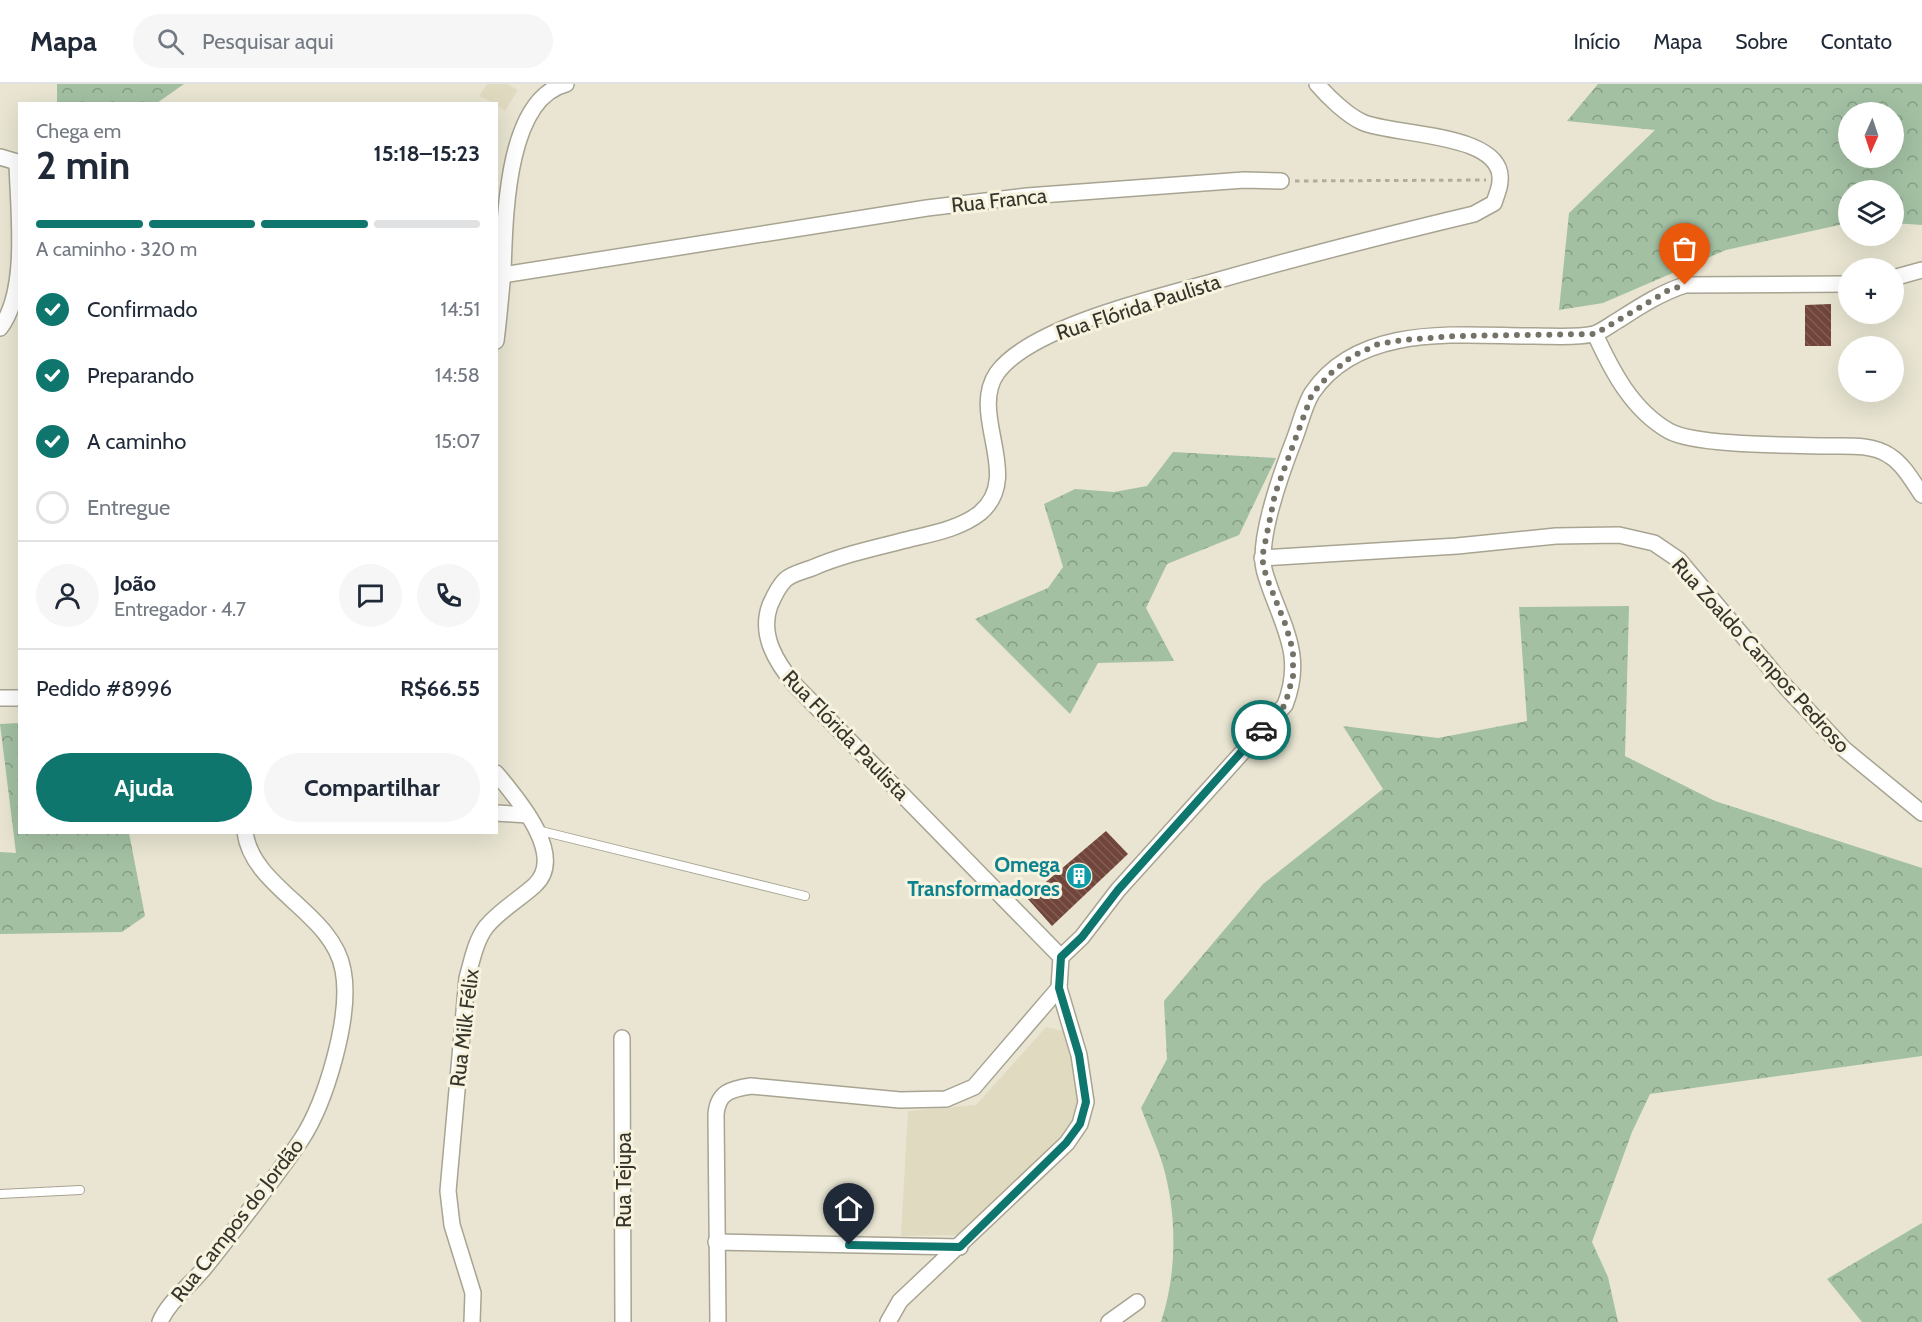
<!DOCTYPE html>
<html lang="pt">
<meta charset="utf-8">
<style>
body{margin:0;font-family:Cabin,sans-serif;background:#f6f6f7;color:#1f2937;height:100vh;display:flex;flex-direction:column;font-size:22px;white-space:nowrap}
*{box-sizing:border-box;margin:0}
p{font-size:20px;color:#747a83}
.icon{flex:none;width:33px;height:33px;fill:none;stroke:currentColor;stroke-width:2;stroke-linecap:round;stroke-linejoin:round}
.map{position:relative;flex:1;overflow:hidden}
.details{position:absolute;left:18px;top:18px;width:480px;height:732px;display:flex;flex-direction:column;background:#fff;border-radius:0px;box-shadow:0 6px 24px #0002}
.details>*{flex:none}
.needle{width:39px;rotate:183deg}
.buttons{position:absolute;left:1838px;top:18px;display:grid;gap:12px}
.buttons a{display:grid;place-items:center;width:66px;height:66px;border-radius:50%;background:#fff;box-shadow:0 6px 24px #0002;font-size:30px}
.pin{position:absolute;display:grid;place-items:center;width:51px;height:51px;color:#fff;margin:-62px -26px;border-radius:50% 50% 50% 0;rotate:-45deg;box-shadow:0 0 6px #0007}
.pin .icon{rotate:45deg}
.courier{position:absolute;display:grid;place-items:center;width:60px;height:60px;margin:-30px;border:4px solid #0f766e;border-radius:50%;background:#fff;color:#222;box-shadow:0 2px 8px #0007}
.overview em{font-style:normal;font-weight:700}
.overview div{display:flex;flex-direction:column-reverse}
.overview{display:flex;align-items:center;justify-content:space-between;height:102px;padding:0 18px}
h1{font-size:39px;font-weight:700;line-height:45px}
.bar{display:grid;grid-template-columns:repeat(4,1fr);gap:9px 6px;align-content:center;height:72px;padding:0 18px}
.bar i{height:8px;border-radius:4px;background:#e0e1e3}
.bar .selected{background:#0f766e}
.bar p{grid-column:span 4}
.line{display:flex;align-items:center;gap:15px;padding:0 18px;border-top:2px solid #e0e1e3}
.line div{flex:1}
.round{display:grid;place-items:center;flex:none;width:63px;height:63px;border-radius:32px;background:#f6f6f7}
ol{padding:0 18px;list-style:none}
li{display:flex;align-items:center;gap:18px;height:66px}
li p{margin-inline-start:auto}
li .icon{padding:6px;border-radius:50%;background:#0f766e;color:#fff;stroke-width:4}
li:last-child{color:#747a83}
li i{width:33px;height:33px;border:3px solid #e0e1e3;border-radius:50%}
.primary-button{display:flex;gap:12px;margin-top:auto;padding:12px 18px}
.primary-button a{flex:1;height:69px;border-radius:36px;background:#0f766e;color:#fff;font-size:24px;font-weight:700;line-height:69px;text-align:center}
.primary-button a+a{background:#f6f6f7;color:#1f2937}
header{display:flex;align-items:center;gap:36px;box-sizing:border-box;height:84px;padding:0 30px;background:#fff;border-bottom:2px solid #e0e1e3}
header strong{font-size:28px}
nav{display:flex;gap:33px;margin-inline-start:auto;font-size:21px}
.search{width:420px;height:54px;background:#f6f6f7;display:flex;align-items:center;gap:15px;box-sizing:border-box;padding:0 21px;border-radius:33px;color:#747a83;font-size:22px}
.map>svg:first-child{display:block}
</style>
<header>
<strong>Mapa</strong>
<div class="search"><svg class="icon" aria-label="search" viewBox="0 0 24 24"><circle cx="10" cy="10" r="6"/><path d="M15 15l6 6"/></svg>Pesquisar aqui</div>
<nav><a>Início</a><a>Mapa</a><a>Sobre</a><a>Contato</a></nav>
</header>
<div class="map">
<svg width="1922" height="1238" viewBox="0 0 1922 1238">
<defs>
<pattern id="forest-crowns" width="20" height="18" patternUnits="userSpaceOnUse" patternTransform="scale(1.5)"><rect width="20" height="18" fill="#a3c0a3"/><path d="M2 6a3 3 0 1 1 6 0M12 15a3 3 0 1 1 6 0" fill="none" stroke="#869d85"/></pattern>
<pattern id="building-back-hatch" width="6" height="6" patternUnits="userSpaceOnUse" patternTransform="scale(1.5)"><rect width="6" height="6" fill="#71453a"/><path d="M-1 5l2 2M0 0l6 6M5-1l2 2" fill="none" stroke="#815e55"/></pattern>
</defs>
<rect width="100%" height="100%" fill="#e9e5d2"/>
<g fill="#e0dbc0">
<path d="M 487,0 L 507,0 L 518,6 L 505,27 L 496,20 L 479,12 Z"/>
<path d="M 1046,943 L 1064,947 L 1078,989 L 1080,1034 L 968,1151 L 901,1152 L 908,1027 L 976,1021 Z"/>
</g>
<g fill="url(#forest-crowns)" fill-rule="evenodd">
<path d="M 57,0 L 184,0 L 157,19 L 57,19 Z"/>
<path d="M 1598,0 L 1922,0 L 1922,141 L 1893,139 L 1893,106 L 1848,106 L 1848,139 L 1726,166 L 1603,219 L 1559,226 L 1569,129 L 1655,46 L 1567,37 ZM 1893,28 L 1893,74 L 1848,74 L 1848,28 Z"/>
<path d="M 1173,368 L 1276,374 L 1239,451 L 1167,480 L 1146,524 L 1174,577 L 1098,579 L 1070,630 L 975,535 L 1048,504 L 1063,483 L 1044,420 L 1075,405 L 1114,408 L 1147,402 Z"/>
<path d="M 1629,522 L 1625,672 L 1715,717 L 1922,784 L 1922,972 L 1650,1010 L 1632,1048 L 1592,1158 L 1608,1193 L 1618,1238 L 1161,1238 C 1176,1193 1177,1139 1166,1093 C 1161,1070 1149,1046 1141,1024 L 1167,975 L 1164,917 L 1263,800 L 1383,705 L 1343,642 L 1438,654 L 1527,637 L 1519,523 Z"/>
<path d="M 19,639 L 20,748 L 129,749 L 145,832 L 122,848 L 0,850 L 0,768 L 16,769 L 0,640 Z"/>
<path d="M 1922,1139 L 1922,1238 L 1862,1238 L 1827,1195 Z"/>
</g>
<g fill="url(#building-back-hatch)">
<path d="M 1831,220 L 1831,262 L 1805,262 L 1805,221 Z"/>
<path d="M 1106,747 L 1128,770 L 1052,842 L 1027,814 Z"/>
</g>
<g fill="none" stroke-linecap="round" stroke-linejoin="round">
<g stroke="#a8a492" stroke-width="10">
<g id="service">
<path d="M 537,746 L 805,812"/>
<path d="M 0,1110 L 80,1106"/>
</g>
</g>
<g stroke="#a8a492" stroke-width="18">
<g id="minor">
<path d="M 0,73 L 17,78"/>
<path d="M 503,191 L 927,124 L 1027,112 L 1244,96 L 1281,97"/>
<path d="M 1893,194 L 1922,186"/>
<path d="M 0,244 C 29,207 18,125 17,78 L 20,78"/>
<path d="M 1595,250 C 1612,287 1632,326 1669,347 C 1696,362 1793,361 1828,362 C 1847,362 1873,360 1890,372 C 1904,381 1913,398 1922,411"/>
<path d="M 496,257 C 499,233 501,210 503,187 C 505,138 505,15 566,0"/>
<path d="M 1262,474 L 1457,462 L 1556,452 L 1619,451 L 1654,459 L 1679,476 L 1785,602 L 1844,665 L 1922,729"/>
<path d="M 0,614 L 20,614"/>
<path d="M 496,729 L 528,731"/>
<path d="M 1061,873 L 795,601 C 776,578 759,551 770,521 C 774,512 778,503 785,496 C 791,490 804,487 812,484 C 842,471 874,464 906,456 C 930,450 960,445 980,429 C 1024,392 968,331 997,289 C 1030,243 1158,213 1212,198 C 1299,173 1386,151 1474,130 L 1494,119 C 1496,112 1500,104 1500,97 C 1505,48 1392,52 1362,38 C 1347,31 1328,13 1317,0"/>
<path d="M 622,954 L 623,1238"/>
<path d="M 716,1158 L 960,1163"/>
<path d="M 160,1238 C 168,1218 192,1200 206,1182 C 238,1141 272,1099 301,1056 C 326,1018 352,931 343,886 C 333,829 252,804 245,748"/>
<path d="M 472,1238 L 473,1209 L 452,1141 L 448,1107 L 467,894 C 472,877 475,858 486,843 C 500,826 520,815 535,801 C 567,771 516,713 496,689"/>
<path d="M 718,1238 L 716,1030 C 718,1008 731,1005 751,1002 L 900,1016 L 946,1015 L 974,1003 L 1059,904"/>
<path d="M 888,1238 L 900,1217 L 1067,1059 L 1080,1040 L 1086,1018 L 1079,971 L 1059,904 L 1061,873 L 1082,853 L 1118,806 L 1285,621 C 1303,575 1286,548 1270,504 C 1267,495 1262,484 1263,474 C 1263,441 1282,387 1294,356 C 1300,341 1304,322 1312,309 C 1360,238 1461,252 1535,252 C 1553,252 1575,254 1594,250 C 1601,248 1610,241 1617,237 C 1639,223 1660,209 1685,201 L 1848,200"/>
<path d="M 1109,1238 L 1137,1218"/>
</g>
</g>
<path stroke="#afac9d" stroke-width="3" stroke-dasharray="4.5 4.5" stroke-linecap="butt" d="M 1295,97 L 1486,96"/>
<use href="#service" stroke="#fff" stroke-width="8"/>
<use href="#minor" stroke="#fff" stroke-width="15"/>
</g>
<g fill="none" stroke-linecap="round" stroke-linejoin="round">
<path stroke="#757367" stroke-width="6" stroke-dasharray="0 10.8" d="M 1261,646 L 1285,621 L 1293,592 L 1293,567 L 1286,542 L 1266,492 L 1262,474 L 1275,410 L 1312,310 L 1331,289 L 1351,273 L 1378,260 L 1404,256 L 1455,252 L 1595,250 L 1669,206 L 1685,201"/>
<path stroke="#0f766e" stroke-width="8" d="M 849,1161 L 960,1163 L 1066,1059 L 1080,1040 L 1086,1018 L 1079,971 L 1059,904 L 1061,873 L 1082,853 L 1118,806 L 1261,646"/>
</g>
<defs>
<g id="building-disc" transform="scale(1.35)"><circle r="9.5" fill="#0f9aa8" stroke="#f7f3df"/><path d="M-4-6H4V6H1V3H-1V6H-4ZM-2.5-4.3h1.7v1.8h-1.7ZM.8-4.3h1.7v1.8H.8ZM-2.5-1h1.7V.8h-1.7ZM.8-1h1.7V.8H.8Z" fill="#fff"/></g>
</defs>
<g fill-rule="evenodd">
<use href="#building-disc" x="1079" y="792"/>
</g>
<g text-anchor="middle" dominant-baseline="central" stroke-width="6" stroke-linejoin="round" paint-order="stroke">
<g font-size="21" fill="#36352d" stroke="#f7f3df">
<text transform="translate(999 116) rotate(-6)">Rua Franca</text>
<text transform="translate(1138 223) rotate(-18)">Rua Flórida Paulista</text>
<text transform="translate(1761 571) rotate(48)">Rua Zoaldo Campos Pedroso</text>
<text transform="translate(846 651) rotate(46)">Rua Flórida Paulista</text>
<text transform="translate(464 944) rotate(-83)">Rua Milk Félix</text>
<text transform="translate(623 1096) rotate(-90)">Rua Tejupa</text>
<text transform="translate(237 1136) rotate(-52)">Rua Campos do Jordão</text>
</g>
<g font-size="21" font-weight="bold" fill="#0d838f" stroke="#f7f3df" text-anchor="end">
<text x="1060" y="780">Omega<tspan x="1060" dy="24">Transformadores</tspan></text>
</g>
</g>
</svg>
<div class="buttons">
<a><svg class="needle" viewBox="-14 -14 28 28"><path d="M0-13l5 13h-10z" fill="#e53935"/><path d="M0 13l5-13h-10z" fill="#747a83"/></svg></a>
<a><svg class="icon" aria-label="layers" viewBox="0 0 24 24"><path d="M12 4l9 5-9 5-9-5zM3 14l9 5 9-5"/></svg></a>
<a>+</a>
<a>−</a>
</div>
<div class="pin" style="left:1685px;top:201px;background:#ea580c"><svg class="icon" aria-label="bag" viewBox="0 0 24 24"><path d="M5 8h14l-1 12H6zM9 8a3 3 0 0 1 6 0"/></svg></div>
<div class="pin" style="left:849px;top:1161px;background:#1f2937"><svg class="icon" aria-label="home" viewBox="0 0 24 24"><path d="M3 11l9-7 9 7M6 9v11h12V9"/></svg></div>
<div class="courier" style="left:1261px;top:646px"><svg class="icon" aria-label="car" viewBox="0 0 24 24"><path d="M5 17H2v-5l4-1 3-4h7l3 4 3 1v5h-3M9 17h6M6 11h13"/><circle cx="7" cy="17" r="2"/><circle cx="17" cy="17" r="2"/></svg></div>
<section class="details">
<div class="overview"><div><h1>2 min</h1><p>Chega em</p></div><em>15:18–15:23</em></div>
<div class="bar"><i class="selected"></i><i class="selected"></i><i class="selected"></i><i></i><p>A caminho · 320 m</p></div>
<ol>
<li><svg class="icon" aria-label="check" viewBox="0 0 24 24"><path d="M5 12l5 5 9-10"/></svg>Confirmado<p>14:51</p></li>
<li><svg class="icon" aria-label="check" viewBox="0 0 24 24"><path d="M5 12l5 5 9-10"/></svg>Preparando<p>14:58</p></li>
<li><svg class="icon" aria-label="check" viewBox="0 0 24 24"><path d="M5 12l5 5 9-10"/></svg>A caminho<p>15:07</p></li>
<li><i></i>Entregue</li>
</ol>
<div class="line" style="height:108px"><a class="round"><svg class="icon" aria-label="person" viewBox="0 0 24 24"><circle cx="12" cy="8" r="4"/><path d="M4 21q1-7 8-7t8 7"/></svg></a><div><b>João</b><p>Entregador · 4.7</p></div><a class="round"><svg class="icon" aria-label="chat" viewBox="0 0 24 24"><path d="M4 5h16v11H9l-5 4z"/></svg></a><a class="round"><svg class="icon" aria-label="phone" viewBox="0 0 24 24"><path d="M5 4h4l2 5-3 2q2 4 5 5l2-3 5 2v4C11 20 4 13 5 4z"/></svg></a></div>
<div class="line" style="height:78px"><div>Pedido #8996</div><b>R$66.55</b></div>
<div class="primary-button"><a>Ajuda</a><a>Compartilhar</a></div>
</section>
</div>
